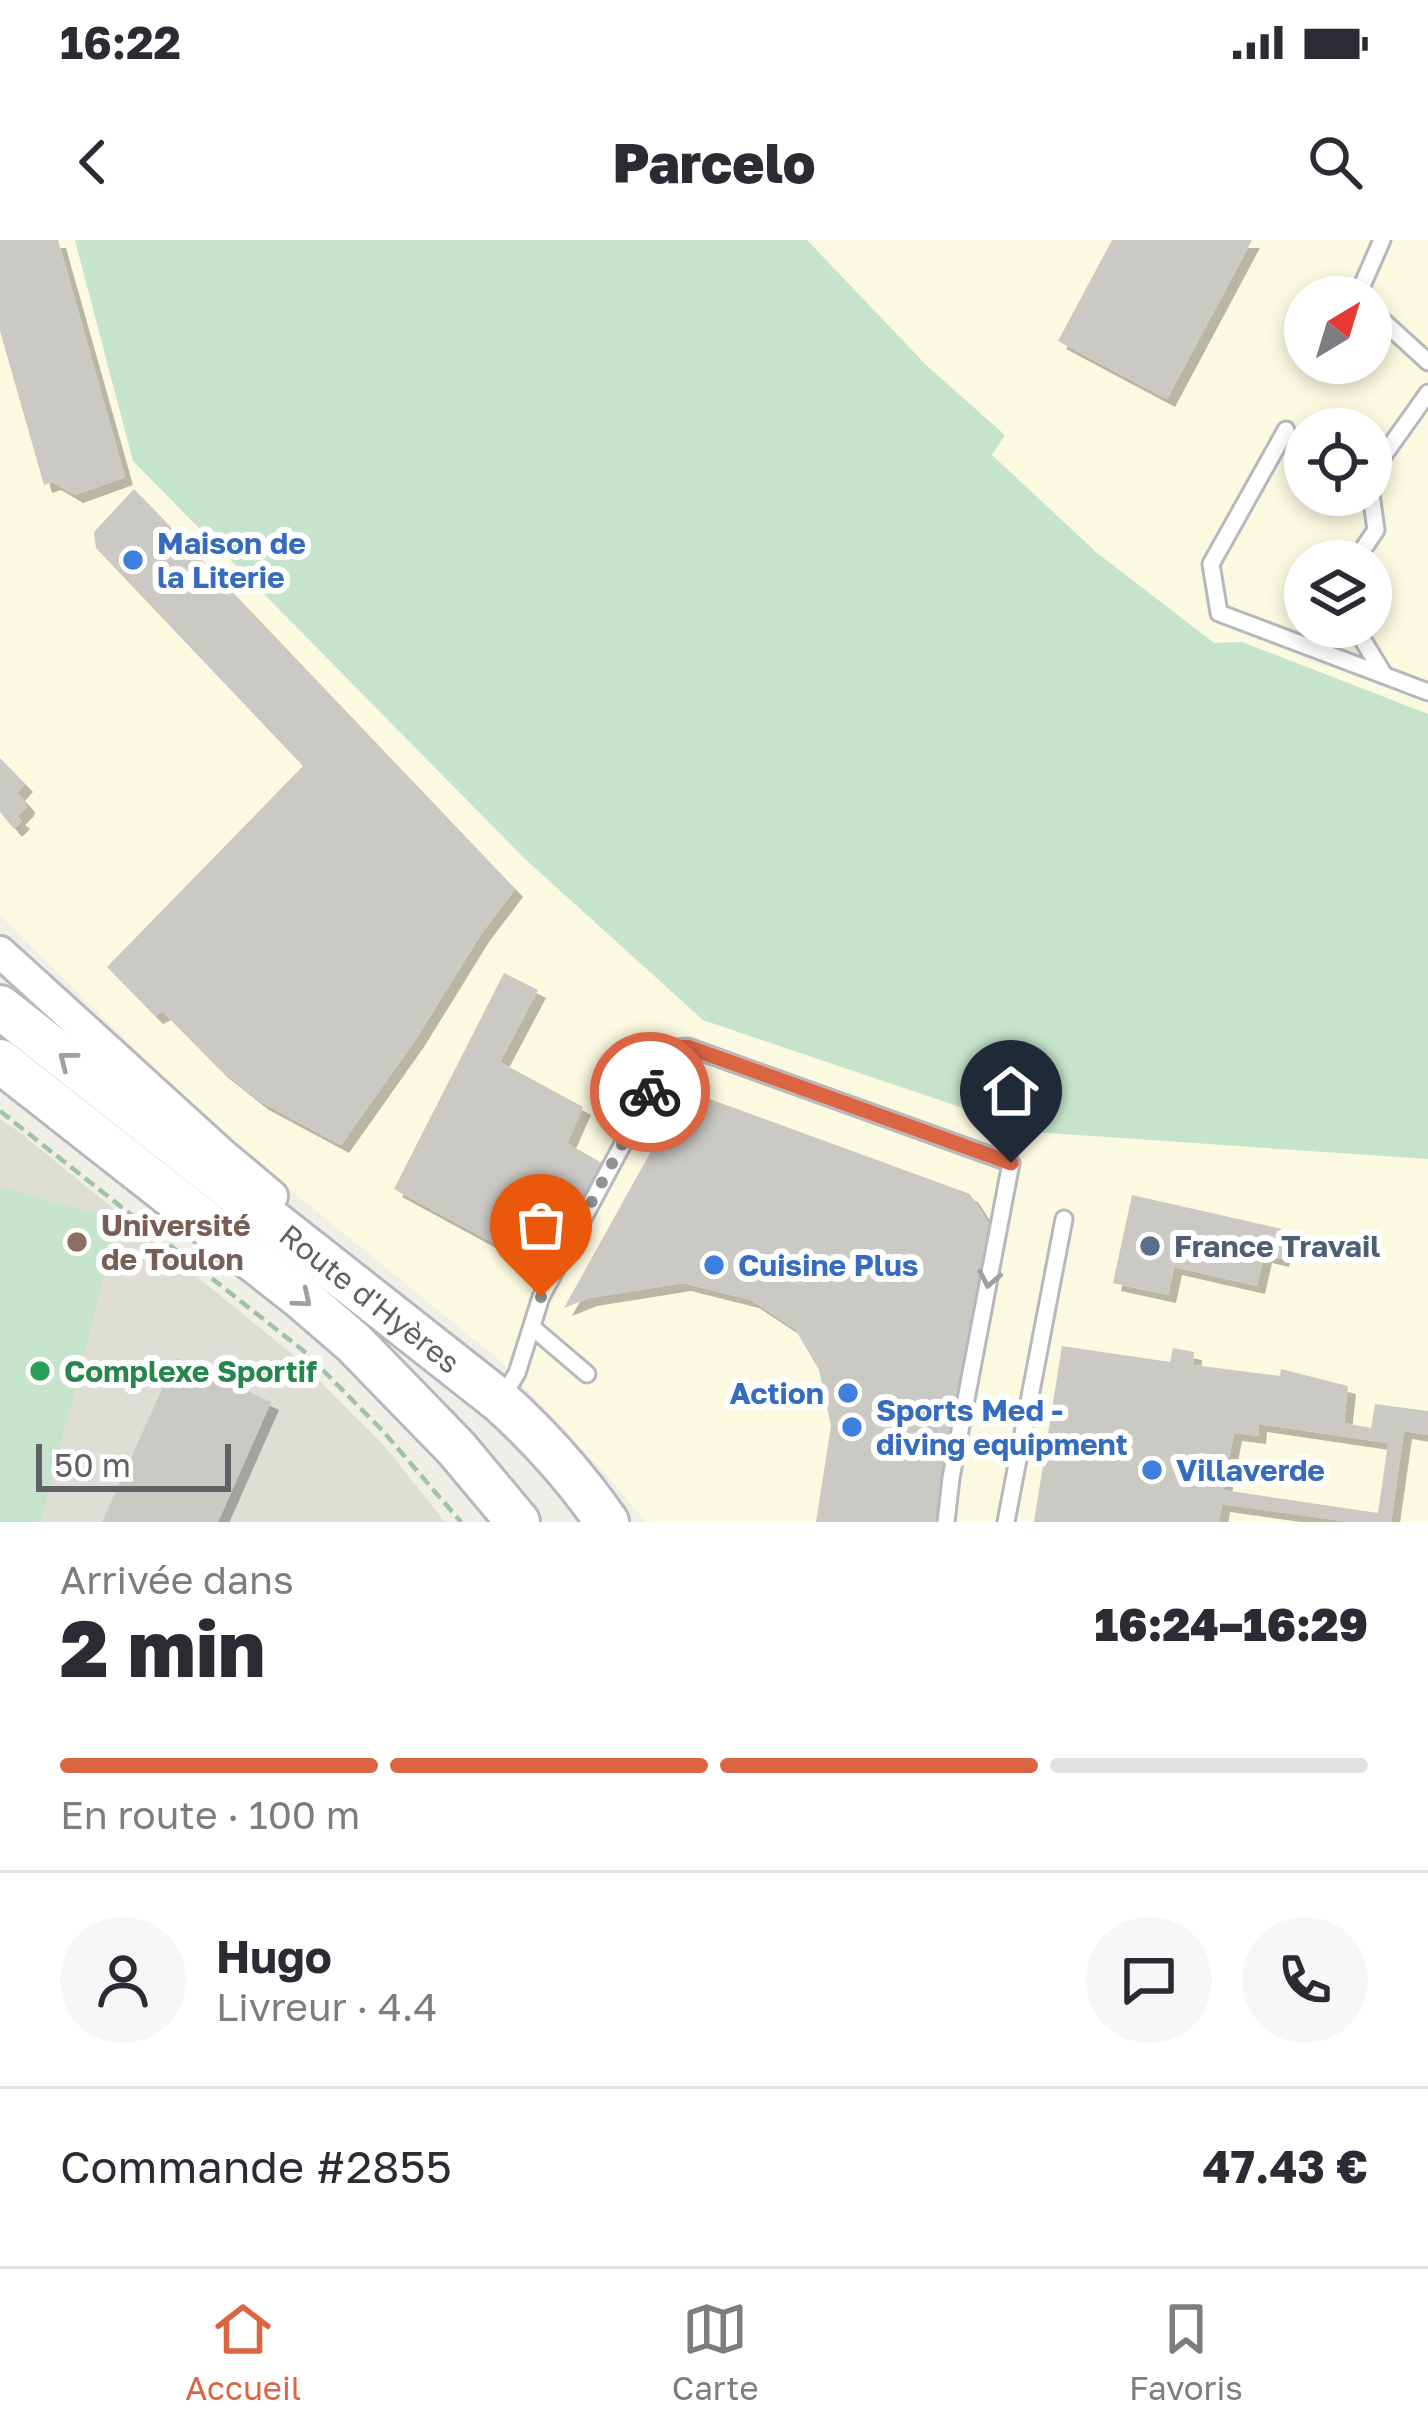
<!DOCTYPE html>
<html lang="fr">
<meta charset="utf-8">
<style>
body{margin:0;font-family:"Golos Text",sans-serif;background:#f7f7f7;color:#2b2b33;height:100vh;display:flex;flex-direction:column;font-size:45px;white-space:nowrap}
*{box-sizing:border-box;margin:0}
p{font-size:39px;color:#7c7c81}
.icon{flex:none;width:66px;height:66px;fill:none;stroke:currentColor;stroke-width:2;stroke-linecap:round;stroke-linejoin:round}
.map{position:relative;height:1282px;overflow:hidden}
.side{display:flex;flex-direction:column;background:#fff;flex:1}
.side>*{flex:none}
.needle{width:78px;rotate:38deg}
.tools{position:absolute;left:1284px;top:36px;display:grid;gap:24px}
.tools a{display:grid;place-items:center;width:108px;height:108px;border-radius:50%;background:#fff;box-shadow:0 6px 18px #0003;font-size:60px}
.scale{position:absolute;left:36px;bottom:30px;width:195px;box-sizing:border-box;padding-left:12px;border:6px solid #5f6166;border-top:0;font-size:33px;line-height:42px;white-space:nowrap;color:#5f6166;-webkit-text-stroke:9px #fff;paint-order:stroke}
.pin{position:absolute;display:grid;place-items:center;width:102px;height:102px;color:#fff;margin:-123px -51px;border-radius:50% 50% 50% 0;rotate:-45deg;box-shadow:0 0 12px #0007}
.pin .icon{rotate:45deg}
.courier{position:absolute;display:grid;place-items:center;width:120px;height:120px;margin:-60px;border:9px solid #db6442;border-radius:50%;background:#fff;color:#222;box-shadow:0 3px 15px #0007}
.summary em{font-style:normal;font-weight:800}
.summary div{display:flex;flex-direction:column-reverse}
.summary{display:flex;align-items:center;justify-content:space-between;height:204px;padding:0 60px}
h1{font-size:78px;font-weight:800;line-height:90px}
.bar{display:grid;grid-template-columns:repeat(4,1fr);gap:18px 12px;align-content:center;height:144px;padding:0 60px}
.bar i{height:15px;border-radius:9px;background:#e1e1e2}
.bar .current{background:#db6442}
.bar p{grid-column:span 4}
.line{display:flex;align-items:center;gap:30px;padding:0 60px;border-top:3px solid #e1e1e2}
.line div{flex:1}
.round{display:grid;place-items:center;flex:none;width:126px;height:126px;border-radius:63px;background:#f7f7f7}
.status{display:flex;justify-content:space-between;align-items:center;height:84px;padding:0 60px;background:#fff;direction:ltr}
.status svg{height:33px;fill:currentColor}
header{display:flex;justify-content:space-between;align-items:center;height:156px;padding:0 60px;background:#fff;font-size:54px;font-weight:800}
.dock{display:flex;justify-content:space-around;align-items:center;height:168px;border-top:3px solid #e1e1e2;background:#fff;font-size:33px;color:#7c7c81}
.dock a{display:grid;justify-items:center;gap:6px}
.dock .current{color:#db6442}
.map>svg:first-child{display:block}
</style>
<div class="status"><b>16:22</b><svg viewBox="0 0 49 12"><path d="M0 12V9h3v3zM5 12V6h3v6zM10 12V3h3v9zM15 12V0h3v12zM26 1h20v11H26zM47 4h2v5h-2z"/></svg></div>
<header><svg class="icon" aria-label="back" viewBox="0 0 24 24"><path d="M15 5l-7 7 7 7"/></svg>Parcelo<svg class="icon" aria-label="search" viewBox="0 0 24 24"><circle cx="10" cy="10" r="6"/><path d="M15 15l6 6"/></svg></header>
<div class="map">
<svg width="1428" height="1282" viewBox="0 0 1428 1282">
<defs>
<filter id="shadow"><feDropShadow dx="8" dy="8" stdDeviation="0" flood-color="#0004"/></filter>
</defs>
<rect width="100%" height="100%" fill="#efefe7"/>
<g fill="#fbf9e0" fill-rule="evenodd">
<path d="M 0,0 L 75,0 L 133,221 L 524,618 L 703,780 L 1034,892 L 1428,919 L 1428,1282 L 646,1282 L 609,1238 L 498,1119 L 212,886 L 0,675 Z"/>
<path d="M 807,0 L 1428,0 L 1428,474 L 1242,402 L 1214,403 L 1097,313 L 991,214 L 1004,195 L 928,127 ZM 1305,57 L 1371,57 L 1371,123 L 1305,123 ZM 1305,189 L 1371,189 L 1371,255 L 1305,255 ZM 1305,321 L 1371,321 L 1371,387 L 1305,387 Z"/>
</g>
<path fill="#dfded6" d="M 0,879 L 18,891 L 292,1114 L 382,1203 L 445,1282 L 0,1282 Z"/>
<g fill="#c6e4cb">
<path d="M 75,0 L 807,0 L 928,127 L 1005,195 L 992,215 L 1097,313 L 1214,403 L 1242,402 L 1428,474 L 1428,919 L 1034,892 L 703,780 L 524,618 L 133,221 Z"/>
<path d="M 0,947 L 118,980 L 41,1282 L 0,1282 Z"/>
</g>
<g fill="#cbc9c4" fill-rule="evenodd" filter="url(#shadow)">
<path d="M 0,0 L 58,0 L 125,237 L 75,255 L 53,242 L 44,245 L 0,91 Z"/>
<path d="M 1112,0 L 1252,0 L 1167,159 L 1058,101 Z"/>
<path d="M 134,249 L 515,649 L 481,694 L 416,799 L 341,905 L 261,862 L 219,829 L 163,772 L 155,776 L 107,727 L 303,526 L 96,308 L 94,292 Z"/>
<path d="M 0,518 L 25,544 L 17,553 L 27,564 L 26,568 L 17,577 L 22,581 L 14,589 L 0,572 Z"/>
<path d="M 504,733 L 538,750 L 500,822 L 583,867 L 567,903 L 605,925 L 545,1031 L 394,949 Z"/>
<path d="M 640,818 L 656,826 L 624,887 L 608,878 Z"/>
<path d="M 685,850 L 970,954 L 992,988 L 939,1282 L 816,1282 L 831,1186 L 819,1130 L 795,1089 L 751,1060 L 683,1043 L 589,1058 L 564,1068 Z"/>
<path d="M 1132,955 L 1282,989 L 1278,1004 L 1284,1005 L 1281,1019 L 1264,1015 L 1257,1046 L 1174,1027 L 1168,1055 L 1113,1043 Z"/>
<path d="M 1062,1106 L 1170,1122 L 1173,1108 L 1194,1112 L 1193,1125 L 1280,1136 L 1281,1129 L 1348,1146 L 1344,1183 L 1371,1188 L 1375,1164 L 1428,1171 L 1428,1195 L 1404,1191 L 1391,1282 L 1350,1282 L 1222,1264 L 1219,1282 L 1034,1282 ZM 1259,1184 L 1388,1203 L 1378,1273 L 1223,1250 L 1234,1193 L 1258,1196 Z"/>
<path d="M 176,1118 L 271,1162 L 218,1282 L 102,1282 Z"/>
</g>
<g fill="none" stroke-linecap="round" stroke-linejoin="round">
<g stroke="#b7b8bc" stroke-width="21">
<g id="service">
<path d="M 1357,57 L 1382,0"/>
<path d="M 1371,70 L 1428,122"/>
<path d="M 1286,190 L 1211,324 L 1219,373 L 1428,452"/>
<path d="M 1371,233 L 1428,153"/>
<path d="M 1355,321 L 1376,290 L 1371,254"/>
<path d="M 1355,387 L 1384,435"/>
<path d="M 533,1088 L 587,1134"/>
<path d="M 502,1158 L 517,1133 L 541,1057 L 670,816 L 677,808 L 688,807 L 1011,923 L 951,1238 L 946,1282"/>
<path d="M 1006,1282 L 1064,979"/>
</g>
</g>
<g stroke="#b7b8bc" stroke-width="36">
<path id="minor" d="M 0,712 L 222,914 L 272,956"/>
</g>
<g stroke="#b6b8bd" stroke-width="48">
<g id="secondary">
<path id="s1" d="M 0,767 L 500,1161 C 541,1198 575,1236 607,1282"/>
<path d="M 0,821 L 303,1059 L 354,1103 L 456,1208 L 518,1282"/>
</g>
</g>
<path stroke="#9fc2ae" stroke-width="4.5" stroke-dasharray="12 6" stroke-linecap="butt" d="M 0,871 L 305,1112 L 382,1190 L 461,1282"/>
<use href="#service" stroke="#fff" stroke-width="15"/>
<use href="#minor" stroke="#fff" stroke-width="30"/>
<use href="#secondary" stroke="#fff" stroke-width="42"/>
</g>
<defs><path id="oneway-chevron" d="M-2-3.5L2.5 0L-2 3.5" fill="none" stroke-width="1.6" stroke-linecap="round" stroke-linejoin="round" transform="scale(3)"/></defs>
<g stroke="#9fa0a3">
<use href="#oneway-chevron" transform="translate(67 820) rotate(-142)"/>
<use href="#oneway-chevron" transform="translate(989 1039) rotate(101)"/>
<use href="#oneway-chevron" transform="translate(303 1059) rotate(40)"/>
</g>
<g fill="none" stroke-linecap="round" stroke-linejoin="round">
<path stroke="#919393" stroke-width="12" stroke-dasharray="0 21.6" d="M 541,1057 L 650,852"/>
<path stroke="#db6442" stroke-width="15" d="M 650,852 L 670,816 L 677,808 L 688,807 L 1011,923"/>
</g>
<g fill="#3f7fe0" stroke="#fff" stroke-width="4.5">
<circle cx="133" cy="320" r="12"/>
<circle cx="714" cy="1025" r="12"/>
<circle cx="848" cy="1153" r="12"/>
<circle cx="852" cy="1187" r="12"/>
<circle cx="1152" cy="1230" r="12"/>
</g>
<circle fill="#8d6e63" stroke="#fff" stroke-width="4.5" cx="77" cy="1002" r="12"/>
<circle fill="#5c6f8a" stroke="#fff" stroke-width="4.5" cx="1150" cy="1006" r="12"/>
<circle fill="#2e9e5b" stroke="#fff" stroke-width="4.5" cx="40" cy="1131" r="12"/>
<g text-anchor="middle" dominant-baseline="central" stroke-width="12" stroke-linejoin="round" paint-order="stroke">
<g font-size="30" font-weight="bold" fill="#366cbe" stroke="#fff" text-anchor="start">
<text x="157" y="303">Maison de<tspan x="157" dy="34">la Literie</tspan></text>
<text x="738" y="1025">Cuisine Plus</text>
<text x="824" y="1153" text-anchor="end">Action</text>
<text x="876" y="1170">Sports Med -<tspan x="876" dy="34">diving equipment</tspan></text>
<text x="1176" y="1230">Villaverde</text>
</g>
<g font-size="30" font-weight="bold" fill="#785e54" stroke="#fff" text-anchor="start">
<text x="101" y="985">Université<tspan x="101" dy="34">de Toulon</tspan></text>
</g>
<g font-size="30" font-weight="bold" fill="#4e5e75" stroke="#fff" text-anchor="start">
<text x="1174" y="1006">France Travail</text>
</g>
<g font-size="30" fill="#5f6166" stroke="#fff">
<text stroke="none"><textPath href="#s1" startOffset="471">Route d'Hyères</textPath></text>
</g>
<g font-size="30" font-weight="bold" fill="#27864d" stroke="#fff" text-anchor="start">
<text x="64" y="1131">Complexe Sportif</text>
</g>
</g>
</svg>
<div class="tools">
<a><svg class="needle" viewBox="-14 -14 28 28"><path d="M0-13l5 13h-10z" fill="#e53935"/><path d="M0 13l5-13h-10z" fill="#7c7c81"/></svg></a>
<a><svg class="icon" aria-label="locate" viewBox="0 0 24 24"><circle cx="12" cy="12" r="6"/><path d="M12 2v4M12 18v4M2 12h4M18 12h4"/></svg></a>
<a><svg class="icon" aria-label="layers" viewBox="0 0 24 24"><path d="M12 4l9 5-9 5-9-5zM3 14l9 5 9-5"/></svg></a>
</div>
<div class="scale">50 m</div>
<div class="pin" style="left:541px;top:1057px;background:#ea580c"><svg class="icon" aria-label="bag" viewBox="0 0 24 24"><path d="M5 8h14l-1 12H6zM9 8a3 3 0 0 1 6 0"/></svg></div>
<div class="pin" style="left:1011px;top:923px;background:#1f2937"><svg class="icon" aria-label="home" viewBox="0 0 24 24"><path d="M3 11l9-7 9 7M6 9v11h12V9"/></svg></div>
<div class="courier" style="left:650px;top:852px"><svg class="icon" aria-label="bike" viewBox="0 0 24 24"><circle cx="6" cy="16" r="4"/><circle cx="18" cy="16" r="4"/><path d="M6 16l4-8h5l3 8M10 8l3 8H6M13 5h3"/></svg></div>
</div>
<section class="side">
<div class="summary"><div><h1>2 min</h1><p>Arrivée dans</p></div><em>16:24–16:29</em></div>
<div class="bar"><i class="current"></i><i class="current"></i><i class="current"></i><i></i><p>En route · 100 m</p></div>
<div class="line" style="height:216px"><a class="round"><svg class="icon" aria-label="person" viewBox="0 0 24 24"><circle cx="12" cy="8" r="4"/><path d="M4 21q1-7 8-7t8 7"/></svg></a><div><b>Hugo</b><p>Livreur · 4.4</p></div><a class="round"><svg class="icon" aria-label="chat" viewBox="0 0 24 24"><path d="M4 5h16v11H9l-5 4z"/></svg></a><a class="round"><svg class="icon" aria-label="phone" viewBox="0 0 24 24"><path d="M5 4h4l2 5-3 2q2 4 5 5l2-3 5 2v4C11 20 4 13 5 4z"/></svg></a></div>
<div class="line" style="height:156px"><div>Commande #2855</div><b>47.43 €</b></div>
</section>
<nav class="dock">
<a class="current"><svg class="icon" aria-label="home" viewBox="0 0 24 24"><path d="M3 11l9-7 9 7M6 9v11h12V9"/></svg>Accueil</a>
<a><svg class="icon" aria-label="map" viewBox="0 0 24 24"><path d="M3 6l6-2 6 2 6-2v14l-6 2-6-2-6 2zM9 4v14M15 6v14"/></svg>Carte</a>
<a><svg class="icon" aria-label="saved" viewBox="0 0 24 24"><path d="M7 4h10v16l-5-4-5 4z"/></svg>Favoris</a>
</nav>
